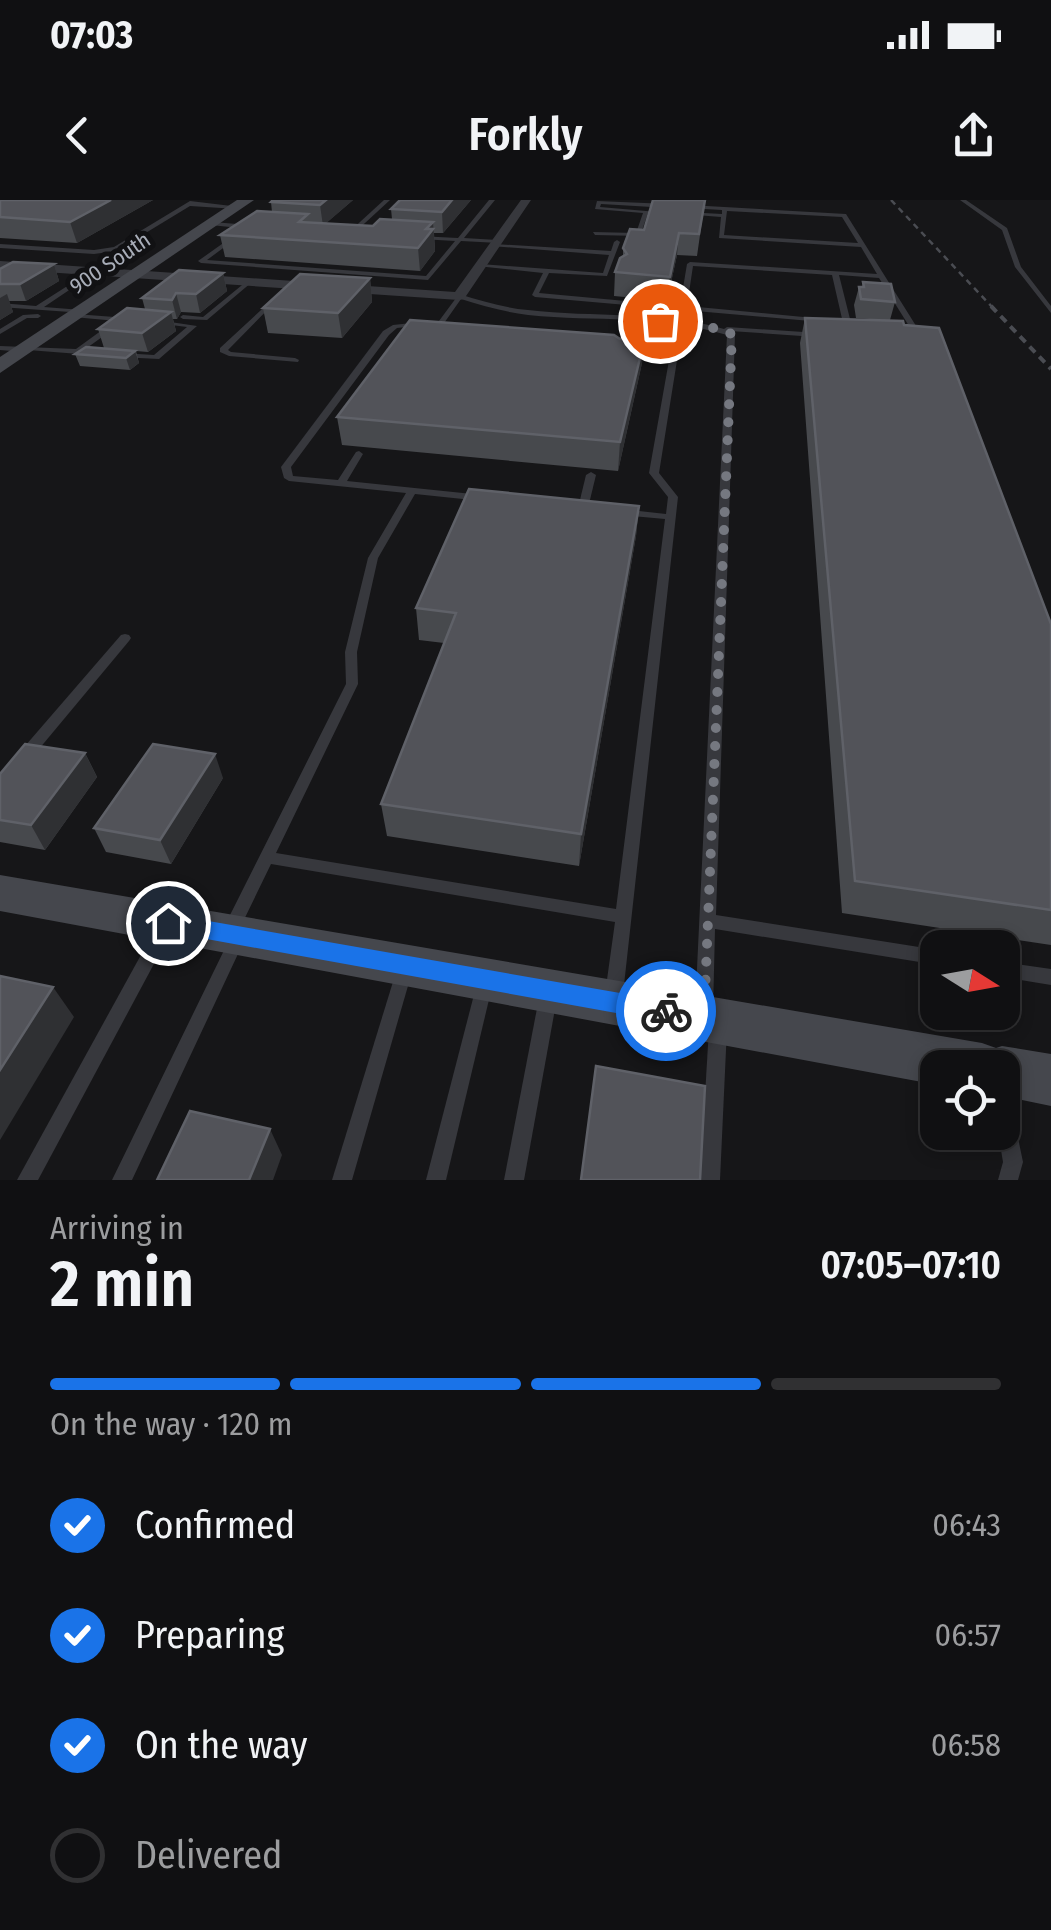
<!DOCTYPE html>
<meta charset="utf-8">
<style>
body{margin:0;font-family:"Fira Sans Condensed",sans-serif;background:#19191b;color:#f1f3f6;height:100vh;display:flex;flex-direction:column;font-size:38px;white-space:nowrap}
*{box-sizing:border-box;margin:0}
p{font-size:32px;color:#9c9d9f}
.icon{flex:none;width:55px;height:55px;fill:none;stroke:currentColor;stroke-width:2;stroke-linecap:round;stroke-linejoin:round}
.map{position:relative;height:980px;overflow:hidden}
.panel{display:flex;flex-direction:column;background:#101012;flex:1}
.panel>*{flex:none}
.needle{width:65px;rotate:101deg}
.fabs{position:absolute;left:920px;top:730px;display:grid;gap:20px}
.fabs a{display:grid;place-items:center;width:100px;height:100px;border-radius:20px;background:#101012;box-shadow:0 5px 15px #0003,0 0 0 2px #303032;font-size:50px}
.pin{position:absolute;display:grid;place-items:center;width:85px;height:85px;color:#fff;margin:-42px;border:5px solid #fff;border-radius:50%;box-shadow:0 2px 10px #0007}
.courier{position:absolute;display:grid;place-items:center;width:100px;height:100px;margin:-50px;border:8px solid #1a73e8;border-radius:50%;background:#fff;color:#222;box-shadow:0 2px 12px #0007}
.head em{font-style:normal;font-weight:600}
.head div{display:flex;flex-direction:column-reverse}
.head{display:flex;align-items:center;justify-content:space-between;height:170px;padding:0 50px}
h1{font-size:65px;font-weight:600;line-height:75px}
.bar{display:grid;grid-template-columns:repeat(4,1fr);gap:15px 10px;align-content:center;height:120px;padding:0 50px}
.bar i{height:12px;border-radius:8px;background:#303032}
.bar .selected{background:#1a73e8}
.bar p{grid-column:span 4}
ol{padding:0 50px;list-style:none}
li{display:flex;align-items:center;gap:30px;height:110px}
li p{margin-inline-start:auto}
li .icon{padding:10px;border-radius:50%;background:#1a73e8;color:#fff;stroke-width:4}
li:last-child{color:#9c9d9f}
li i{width:55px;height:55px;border:5px solid #303032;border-radius:50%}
.status{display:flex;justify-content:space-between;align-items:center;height:70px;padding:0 50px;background:#101012;direction:ltr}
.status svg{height:28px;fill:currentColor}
header{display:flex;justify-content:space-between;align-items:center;height:130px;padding:0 50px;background:#101012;font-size:45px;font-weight:600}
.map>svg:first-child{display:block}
</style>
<div class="status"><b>07:03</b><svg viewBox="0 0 49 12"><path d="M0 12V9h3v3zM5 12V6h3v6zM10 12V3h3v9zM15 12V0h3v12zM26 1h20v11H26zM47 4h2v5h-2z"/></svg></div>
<header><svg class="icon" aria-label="back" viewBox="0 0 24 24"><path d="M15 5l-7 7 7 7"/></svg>Forkly<svg class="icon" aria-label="share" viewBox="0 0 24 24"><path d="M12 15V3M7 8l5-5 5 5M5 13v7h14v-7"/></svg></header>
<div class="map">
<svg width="1051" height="980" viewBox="0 0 1051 980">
<rect width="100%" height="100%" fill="#161618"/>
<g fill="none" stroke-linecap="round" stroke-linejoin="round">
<g fill="#37383d" fill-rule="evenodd">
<path d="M 384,0 L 390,0 L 352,35 L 348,35 L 348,33 Z"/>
<path d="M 489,0 L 495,0 L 464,38 L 497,40 L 499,43 L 461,41 L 428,80 L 201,63 L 198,61 L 236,34 L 238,37 L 207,60 L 426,76 L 455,41 L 420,39 L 418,36 L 458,38 Z"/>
<path d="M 960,0 L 966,0 L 1007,28 L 1021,67 L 1051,106 L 1051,113 L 1015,67 L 1002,30 Z"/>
<path d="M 190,1 L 240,7 L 237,9 L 190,6 L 116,51 L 94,54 L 0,48 L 0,44 L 94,50 L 114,47 Z"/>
<path d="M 597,1 L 669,4 L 672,6 L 669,8 L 601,4 L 600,7 L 669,13 L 666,15 L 648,13 L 640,36 L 595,35 L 593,32 L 636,33 L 643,13 L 595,9 Z"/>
<path d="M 689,5 L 846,14 L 918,129 L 914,131 L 899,129 L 899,125 L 909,126 L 879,78 L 839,75 L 851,123 L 847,125 L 843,123 L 832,75 L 693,66 L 687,106 L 824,119 L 824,121 L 822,122 L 535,97 L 532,95 L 543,73 L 477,66 L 480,64 L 603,73 L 609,55 L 491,46 L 494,44 L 611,51 L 614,42 L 617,40 L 620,42 L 607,76 L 549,73 L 539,93 L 680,106 L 687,64 L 690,62 L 877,74 L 861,47 L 719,38 L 721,17 L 683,14 L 686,12 L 722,14 L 722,10 L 687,8 ZM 727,11 L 842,17 L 858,43 L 724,35 Z"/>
<path d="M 212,22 L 250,25 L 253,27 L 250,29 L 210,25 Z"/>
<path d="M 94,69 L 96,72 L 44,107 L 82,110 L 85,112 L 84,113 L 0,107 L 0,103 L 36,106 Z"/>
<path d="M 247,81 L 252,82 L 207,120 L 183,119 L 180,117 L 183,115 L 203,117 Z"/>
<path d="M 459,94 C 482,101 504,108 528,110 C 594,118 660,110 724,129 L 727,127 L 819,133 L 820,135 L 816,137 L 730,131 L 735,134 L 716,715 L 938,750 L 938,765 L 715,729 L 713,811 L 710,817 L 704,819 L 698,817 L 695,811 L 727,135 C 658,114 598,122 528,115 C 505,112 483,106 461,99 L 442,126 L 438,126 L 436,125 Z"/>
<path d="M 274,98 L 277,100 L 276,101 L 228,150 L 231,152 L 295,158 L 299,160 L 298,162 L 229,156 L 220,152 L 220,148 Z"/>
<path d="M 75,114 L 128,118 L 131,120 L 128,122 L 73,117 L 73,115 Z"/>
<path d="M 23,115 L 38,114 L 41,116 L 38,118 L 27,118 L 0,134 L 0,129 Z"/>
<path d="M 157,120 L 197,126 L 159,159 L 119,157 L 119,153 L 122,153 L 154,155 L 187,127 L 155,123 L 153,122 Z"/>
<path d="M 421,122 L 423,123 L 423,125 L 397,128 L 389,135 L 291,267 L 293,276 L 338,280 L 356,252 L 359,251 L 363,254 L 347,281 L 482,295 L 487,298 L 482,301 L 415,294 L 378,358 L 357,452 L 358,484 L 276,653 L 616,709 L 665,319 L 621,315 L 616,312 L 621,309 L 666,314 L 668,297 L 649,273 L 671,149 L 666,145 L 606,140 L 602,138 L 606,136 L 671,141 L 679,148 L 659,273 L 678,297 L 623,794 L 620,800 L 614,802 L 608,800 L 605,794 L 615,722 L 271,664 L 238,732 L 243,734 L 245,739 L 132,980 L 112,980 L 232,734 L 226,732 L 224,727 L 346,484 L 345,452 L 368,358 L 406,293 L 289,281 L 284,278 L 281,267 L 383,131 L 393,125 Z"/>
<path d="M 109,125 L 116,127 L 84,150 L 95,151 L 96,153 L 92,155 L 28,150 L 24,152 L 0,150 L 0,146 L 76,149 Z"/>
<path d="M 591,272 L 596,275 L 588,308 L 586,310 L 580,310 L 578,308 L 586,275 Z"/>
<path d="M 125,434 L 129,435 L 131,438 L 129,441 L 29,561 L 19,561 L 17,557 L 19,553 L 121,435 Z"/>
<path d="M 164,722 L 170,724 L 172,729 L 170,734 L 38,980 L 17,980 L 158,724 Z"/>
<path d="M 1002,762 L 1051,769 L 1051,785 L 1002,777 Z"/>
<path d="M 404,764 L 410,767 L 412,772 L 352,980 L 332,980 L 396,772 L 398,767 Z"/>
<path d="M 484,779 L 490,781 L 492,787 L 446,980 L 426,980 L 476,787 L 478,781 Z"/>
<path d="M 548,790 L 554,792 L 557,798 L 524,980 L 504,980 L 539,798 L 542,792 Z"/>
<path d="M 718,820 L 724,822 L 727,828 L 720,980 L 700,980 L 709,828 L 712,822 Z"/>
<path d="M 1002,895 L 1009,897 L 1011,904 L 1023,962 L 1018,980 L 998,980 L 1003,962 L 998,932 L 1002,932 Z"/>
</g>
<path fill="#37383d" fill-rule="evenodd" d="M 521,0 L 531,0 L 464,99 L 459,100 L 0,69 L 0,61 L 455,92 Z"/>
<g fill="#45474d" fill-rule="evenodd">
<path d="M 237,0 L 254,0 L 0,173 L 0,157 Z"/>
<path d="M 0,675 L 982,843 L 996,848 L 1002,846 L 1051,854 L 1051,906 L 1002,896 L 1002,868 L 938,868 L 938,885 L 0,711 Z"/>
</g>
<path stroke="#4a4c52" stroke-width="2.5" stroke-dasharray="6 5" stroke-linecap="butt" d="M 891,0 L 993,108"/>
<path stroke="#4a4c52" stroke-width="4" stroke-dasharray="8 6" stroke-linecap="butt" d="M 991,106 L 1051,169"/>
</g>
<g fill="#47494d">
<path d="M 0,0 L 153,0 L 77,43 L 0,38 Z"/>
<path d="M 353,0 L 326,23 L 373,26 L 392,19 L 391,9 L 400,0 L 471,0 L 443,33 L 434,33 L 435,51 L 420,71 L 225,57 L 220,35 L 272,12 L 271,2 Z"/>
<path d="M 705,0 L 697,56 L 677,55 L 667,101 L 614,96 L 615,72 L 623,56 L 623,48 L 644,30 Z"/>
<path d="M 54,64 L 59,81 L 26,101 L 9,101 L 13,112 L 0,120 L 0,69 Z"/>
<path d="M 223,73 L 227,91 L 200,113 L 181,112 L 177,119 L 173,119 L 176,131 L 148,152 L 136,151 L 139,163 L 130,170 L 80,166 L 75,154 L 104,148 L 98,129 L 145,109 L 142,98 Z"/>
<path d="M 370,78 L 372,102 L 342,138 L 268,133 L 263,108 Z"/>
<path d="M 863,82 L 895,102 L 890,120 L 904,125 L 1051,424 L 1051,745 L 842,713 L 800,143 L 805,118 L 883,120 L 856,118 L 854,105 L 859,87 L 862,87 Z"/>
<path d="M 645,137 L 642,163 L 618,271 L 342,245 L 337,217 L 620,139 Z"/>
<path d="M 639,306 L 636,336 L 579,666 L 387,636 L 381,604 L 444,443 L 419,440 L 416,408 Z"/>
<path d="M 85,553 L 97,577 L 45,650 L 0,642 L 0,574 Z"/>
<path d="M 223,578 L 171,664 L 106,652 L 94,628 Z"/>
</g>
<g fill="#2f3033">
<path d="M 111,0 L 153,0 L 77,43 L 70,22 Z"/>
<path d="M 326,0 L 353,0 L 323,26 L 320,5 Z"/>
<path d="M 452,0 L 471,0 L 443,33 L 442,12 Z"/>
<path d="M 433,22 L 435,51 L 420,71 L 418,48 L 426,29 Z"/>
<path d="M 679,33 L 677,55 L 667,101 L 670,77 Z"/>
<path d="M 54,64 L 59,81 L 26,101 L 20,84 Z"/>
<path d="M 223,73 L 227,91 L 200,113 L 196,94 Z"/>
<path d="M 370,78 L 372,102 L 342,138 L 338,113 Z"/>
<path d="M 176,93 L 181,112 L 177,119 L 172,100 Z"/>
<path d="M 7,94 L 13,112 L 0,120 L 0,98 Z"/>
<path d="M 171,112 L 176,131 L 148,152 L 142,133 Z"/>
<path d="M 645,137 L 642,163 L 618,271 L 620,242 Z"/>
<path d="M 135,151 L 139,163 L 130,170 L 126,158 Z"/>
<path d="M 639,306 L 636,336 L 579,666 L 581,634 Z"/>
<path d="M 85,553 L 97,577 L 45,650 L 31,625 Z"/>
<path d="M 215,554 L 223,578 L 171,664 L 160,640 Z"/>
<path d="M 53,787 L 74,817 L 0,940 L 0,870 Z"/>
<path d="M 270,929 L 282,955 L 273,980 L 249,980 Z"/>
</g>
<g fill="#525359" stroke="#5f6168" stroke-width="2.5">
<path d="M 0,0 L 111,0 L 70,22 L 0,17 Z"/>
<path d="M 273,0 L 326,0 L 320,5 L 271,2 Z"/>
<path d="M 400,0 L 452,0 L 442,12 L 391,9 Z"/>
<path d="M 653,0 L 705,0 L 699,34 L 679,33 L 670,77 L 615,72 L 620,58 L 627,54 L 623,48 L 630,29 L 644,30 Z"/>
<path d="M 257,11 L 308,14 L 299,22 L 373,26 L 380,19 L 433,22 L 426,29 L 433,29 L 418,48 L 220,35 Z"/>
<path d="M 13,62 L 54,64 L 20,84 L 0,84 L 0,69 Z"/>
<path d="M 179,70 L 223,73 L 196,94 L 176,93 L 172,100 L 142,98 Z"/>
<path d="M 300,74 L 370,78 L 338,113 L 263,108 Z"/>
<path d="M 863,82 L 891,84 L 895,102 L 861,99 L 859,87 L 864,87 Z"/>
<path d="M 127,108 L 171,112 L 142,133 L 98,129 Z"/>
<path d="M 805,118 L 903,121 L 904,125 L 939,128 L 1051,424 L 1051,710 L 855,681 Z"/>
<path d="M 410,120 L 614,135 L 620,139 L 645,137 L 620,242 L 337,217 Z"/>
<path d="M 86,147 L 135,151 L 126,158 L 75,154 Z"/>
<path d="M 469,289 L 639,306 L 581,634 L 381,604 L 456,413 L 416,408 Z"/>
<path d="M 25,544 L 85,553 L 31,625 L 0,620 L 0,574 Z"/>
<path d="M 153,544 L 215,554 L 160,640 L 94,628 Z"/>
<path d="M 0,776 L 53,787 L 0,870 Z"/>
<path d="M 596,866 L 705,886 L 700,980 L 581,980 Z"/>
<path d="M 190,911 L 270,929 L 249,980 L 157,980 Z"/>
</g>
<path fill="#1a73e8" d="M 168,714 L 666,801 L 673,804 L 677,811 L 673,819 L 666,822 L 168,732 L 157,723 Z"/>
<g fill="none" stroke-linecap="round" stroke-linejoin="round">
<path stroke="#757880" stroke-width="10" stroke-dasharray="0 18" d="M 660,121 L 697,123 L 732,134 L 704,818 L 666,811"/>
</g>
<g text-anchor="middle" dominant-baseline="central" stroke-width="10" stroke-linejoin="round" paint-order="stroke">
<g font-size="22" fill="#a8adb8" stroke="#111113">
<text transform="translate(110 63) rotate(-34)">900 South</text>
</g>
</g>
</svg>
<div class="fabs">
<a><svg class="needle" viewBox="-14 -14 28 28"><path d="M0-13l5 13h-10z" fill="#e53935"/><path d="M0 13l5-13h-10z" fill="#9c9d9f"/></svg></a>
<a><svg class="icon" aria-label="locate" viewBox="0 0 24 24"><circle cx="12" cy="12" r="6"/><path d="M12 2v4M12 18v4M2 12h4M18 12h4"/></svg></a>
</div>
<div class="pin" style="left:660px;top:121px;background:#ea580c"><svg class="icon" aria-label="bag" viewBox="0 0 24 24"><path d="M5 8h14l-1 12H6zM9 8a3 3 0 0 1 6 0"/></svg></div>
<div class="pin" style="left:168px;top:723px;background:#1f2937"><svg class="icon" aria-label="home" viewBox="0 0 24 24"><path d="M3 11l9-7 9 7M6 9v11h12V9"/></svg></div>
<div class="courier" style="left:666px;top:811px"><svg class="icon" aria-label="bike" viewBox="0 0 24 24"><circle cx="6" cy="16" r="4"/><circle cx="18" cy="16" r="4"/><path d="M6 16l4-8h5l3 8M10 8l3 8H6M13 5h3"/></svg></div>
</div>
<section class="panel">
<div class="head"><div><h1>2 min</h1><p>Arriving in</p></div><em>07:05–07:10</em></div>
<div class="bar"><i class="selected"></i><i class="selected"></i><i class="selected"></i><i></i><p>On the way · 120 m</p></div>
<ol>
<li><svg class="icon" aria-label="check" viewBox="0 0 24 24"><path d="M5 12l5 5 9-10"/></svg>Confirmed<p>06:43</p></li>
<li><svg class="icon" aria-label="check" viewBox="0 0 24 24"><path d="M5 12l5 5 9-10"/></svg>Preparing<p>06:57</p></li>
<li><svg class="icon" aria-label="check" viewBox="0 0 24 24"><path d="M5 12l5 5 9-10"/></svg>On the way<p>06:58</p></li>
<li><i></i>Delivered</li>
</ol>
</section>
